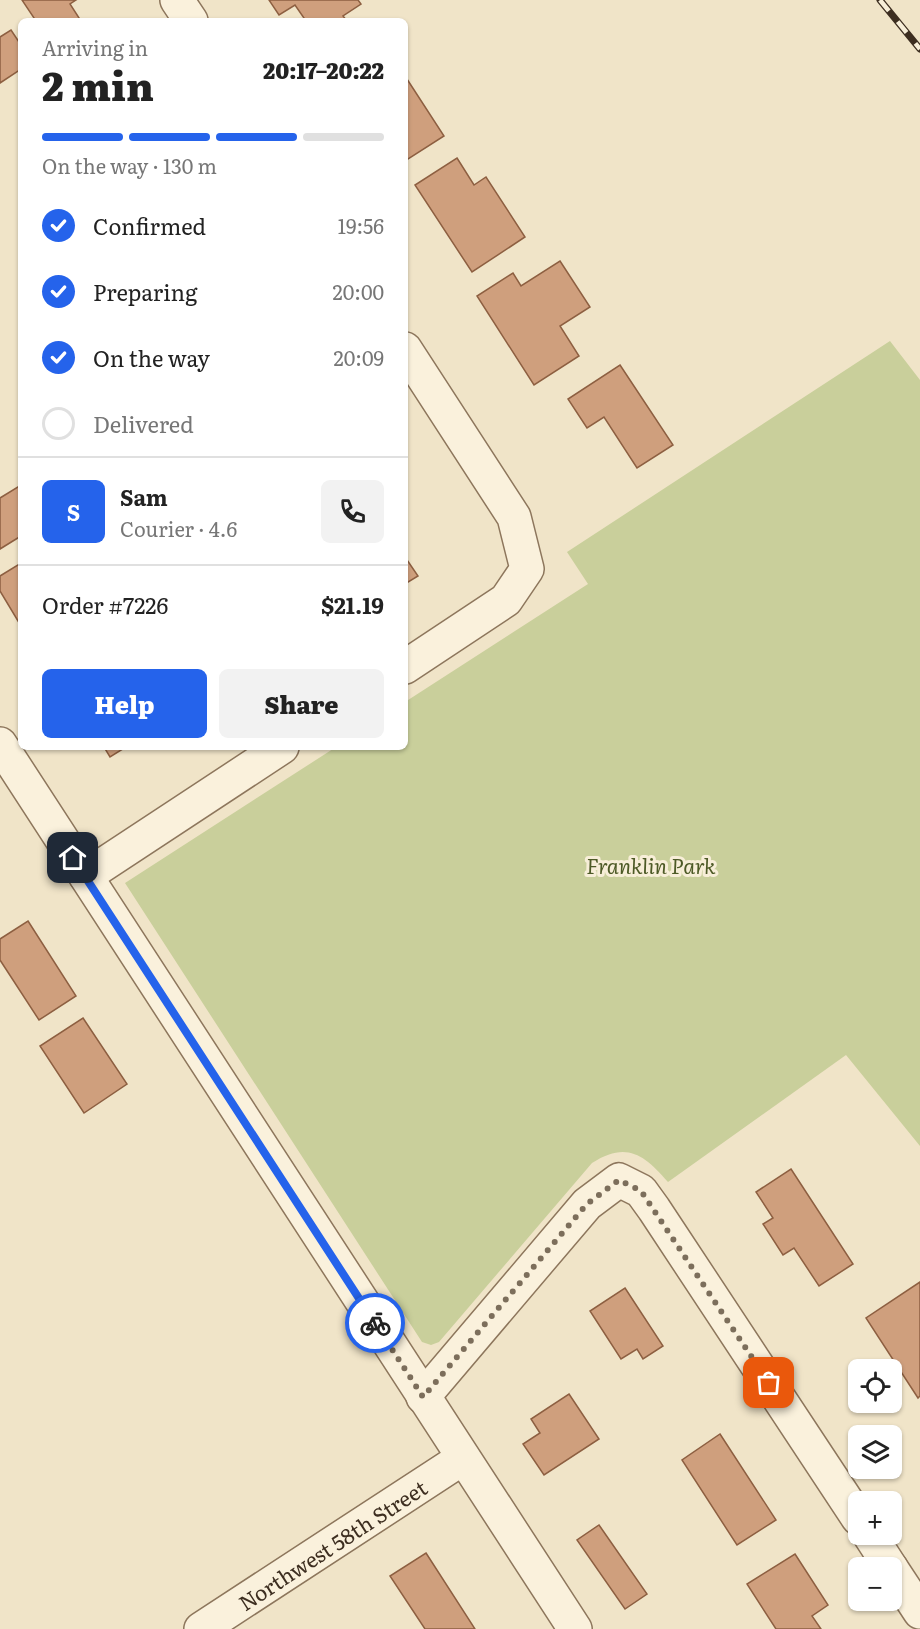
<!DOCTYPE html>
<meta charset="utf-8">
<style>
body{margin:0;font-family:Literata,serif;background:#f2f2f2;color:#222;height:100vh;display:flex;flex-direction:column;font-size:22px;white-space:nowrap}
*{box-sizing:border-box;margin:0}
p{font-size:20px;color:#767676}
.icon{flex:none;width:33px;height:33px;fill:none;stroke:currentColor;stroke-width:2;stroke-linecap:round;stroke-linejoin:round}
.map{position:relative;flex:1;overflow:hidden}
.side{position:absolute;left:18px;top:18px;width:390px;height:732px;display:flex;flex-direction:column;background:#fff;border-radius:9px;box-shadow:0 2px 4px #0004}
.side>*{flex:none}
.tools{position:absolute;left:848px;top:1359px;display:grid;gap:12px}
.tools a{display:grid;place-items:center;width:54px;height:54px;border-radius:9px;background:#fff;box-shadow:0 2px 4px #0004;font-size:30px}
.pin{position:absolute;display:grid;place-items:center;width:51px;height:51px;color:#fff;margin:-26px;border-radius:12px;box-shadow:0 3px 9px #0006}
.courier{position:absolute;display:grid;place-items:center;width:60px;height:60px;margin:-30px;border:4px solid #2563eb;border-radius:50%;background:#fff;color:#222;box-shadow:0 2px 8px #0007}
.head em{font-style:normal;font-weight:800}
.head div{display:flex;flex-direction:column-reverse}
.head{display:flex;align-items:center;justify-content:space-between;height:102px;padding:0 24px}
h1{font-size:39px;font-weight:800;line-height:45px}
.bar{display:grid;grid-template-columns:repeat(4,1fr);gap:9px 6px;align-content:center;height:72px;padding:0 24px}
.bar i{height:8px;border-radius:4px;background:#e0e0e0}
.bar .current{background:#2563eb}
.bar p{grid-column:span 4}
.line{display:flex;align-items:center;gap:15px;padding:0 24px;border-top:2px solid #e0e0e0}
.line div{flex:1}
.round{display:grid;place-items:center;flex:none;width:63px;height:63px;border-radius:9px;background:#f2f2f2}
ol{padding:0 24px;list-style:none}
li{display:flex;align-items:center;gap:18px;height:66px}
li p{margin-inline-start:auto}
li .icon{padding:6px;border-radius:50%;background:#2563eb;color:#fff;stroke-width:4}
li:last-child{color:#767676}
li i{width:33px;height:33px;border:3px solid #e0e0e0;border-radius:50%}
.action{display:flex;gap:12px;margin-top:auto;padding:12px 24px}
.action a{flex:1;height:69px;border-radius:9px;background:#2563eb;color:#fff;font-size:24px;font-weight:800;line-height:69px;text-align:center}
.action a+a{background:#f2f2f2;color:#222}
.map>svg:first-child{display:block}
</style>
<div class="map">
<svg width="920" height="1629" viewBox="0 0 920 1629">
<rect width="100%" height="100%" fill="#f0e4c8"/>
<path fill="#c9cf9b" d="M 890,341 L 920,380 L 920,1146 L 846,1055 L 668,1182 C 644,1154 626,1141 592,1163 L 439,1342 L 431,1345 L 422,1342 L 125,883 L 336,747 L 405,747 L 405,702 L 588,584 L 567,552 Z"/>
<g fill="#cf9f7d" stroke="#8d5f41" stroke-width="1.5">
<path d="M 22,0 L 76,0 L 70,4 L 81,21 L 36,21 Z"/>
<path d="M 269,0 L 358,0 L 361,4 L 343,16 L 347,21 L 306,21 L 295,5 L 279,15 Z"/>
<path d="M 11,30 L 21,45 L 21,69 L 0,83 L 0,37 Z"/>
<path d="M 405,76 L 444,136 L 405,161 Z"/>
<path d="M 457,158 L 474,185 L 486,177 L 525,237 L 472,272 L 415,185 Z"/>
<path d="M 560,261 L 590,307 L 560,326 L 579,356 L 534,385 L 477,296 L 513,273 L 521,286 Z"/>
<path d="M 620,365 L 673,445 L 637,468 L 604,417 L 587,428 L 568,399 Z"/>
<path d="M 21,485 L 21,536 L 0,549 L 0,498 Z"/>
<path d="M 405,557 L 418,576 L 405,584 Z"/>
<path d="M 21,563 L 21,626 L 0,591 L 0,576 Z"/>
<path d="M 104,747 L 126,747 L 110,757 Z"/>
<path d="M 28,921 L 76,996 L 39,1020 L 0,960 L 0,939 Z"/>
<path d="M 83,1018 L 127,1084 L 84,1113 L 40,1046 Z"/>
<path d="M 791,1169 L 853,1264 L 819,1286 L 794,1248 L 783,1255 L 763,1224 L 773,1218 L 756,1192 Z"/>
<path d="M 920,1282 L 920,1396 L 918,1398 L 866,1318 Z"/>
<path d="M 625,1288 L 663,1346 L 643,1359 L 637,1349 L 621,1359 L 590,1311 Z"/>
<path d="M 569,1394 L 599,1439 L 544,1475 L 523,1444 L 540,1433 L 531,1419 Z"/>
<path d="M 720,1434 L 776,1520 L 737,1545 L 682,1460 Z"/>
<path d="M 599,1525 L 647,1594 L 625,1609 L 577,1540 Z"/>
<path d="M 426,1553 L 475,1629 L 425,1629 L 390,1576 Z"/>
<path d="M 795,1554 L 828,1605 L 812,1616 L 821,1629 L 776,1629 L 747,1584 Z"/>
</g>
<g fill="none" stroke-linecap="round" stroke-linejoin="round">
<g stroke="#8d765c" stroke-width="36">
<g id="minor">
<path d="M 177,0 L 191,21"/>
<path d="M 405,349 L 514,517 L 527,569 L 506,600 L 405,667"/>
<path d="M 0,744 L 575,1629"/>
<path d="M 86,876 L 282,747"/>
<path d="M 423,1397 L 587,1204 L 619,1180 L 641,1191 L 654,1209 L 858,1518"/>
<path d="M 869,1534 L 891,1568"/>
<path d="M 891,1568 L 920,1612"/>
<path id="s1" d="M 201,1629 L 463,1458"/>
</g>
</g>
<use href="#minor" stroke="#faf1dc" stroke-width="33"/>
<g stroke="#3d2e20" stroke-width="7">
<path id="rail" d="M 880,0 L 920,49"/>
</g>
<use href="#rail" stroke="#f7eed8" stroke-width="4.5" stroke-dasharray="14" stroke-linecap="butt"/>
</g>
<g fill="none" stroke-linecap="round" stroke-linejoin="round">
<path stroke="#7c6e5b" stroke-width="6" stroke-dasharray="0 10.8" d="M 375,1323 L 423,1397 L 587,1204 L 619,1180 L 641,1191 L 769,1383"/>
<path stroke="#2563eb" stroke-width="8" d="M 73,858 L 375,1323"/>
</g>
<g text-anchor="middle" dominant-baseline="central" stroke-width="6" stroke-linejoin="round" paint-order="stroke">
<g font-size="21" font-style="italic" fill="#4d5a26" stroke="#f7eed8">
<text x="651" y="864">Franklin Park</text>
</g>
<g font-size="21" fill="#3d2e20" stroke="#f7eed8">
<text stroke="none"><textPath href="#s1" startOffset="156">Northwest 58th Street</textPath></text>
</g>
</g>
</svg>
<div class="tools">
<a><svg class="icon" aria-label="locate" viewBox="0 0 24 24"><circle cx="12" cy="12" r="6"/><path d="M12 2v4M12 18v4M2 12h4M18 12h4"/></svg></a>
<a><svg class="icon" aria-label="layers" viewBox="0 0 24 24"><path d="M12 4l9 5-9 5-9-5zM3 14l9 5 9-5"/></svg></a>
<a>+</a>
<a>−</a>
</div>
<div class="pin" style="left:769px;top:1383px;background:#ea580c"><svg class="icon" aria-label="bag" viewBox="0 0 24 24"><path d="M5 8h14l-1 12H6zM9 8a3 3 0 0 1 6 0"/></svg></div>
<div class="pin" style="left:73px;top:858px;background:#1f2937"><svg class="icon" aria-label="home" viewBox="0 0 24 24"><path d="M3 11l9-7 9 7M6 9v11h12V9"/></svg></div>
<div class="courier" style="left:375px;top:1323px"><svg class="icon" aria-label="bike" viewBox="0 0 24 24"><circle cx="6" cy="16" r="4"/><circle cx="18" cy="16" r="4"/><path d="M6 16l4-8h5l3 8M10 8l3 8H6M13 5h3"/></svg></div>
<section class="side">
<div class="head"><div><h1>2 min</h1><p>Arriving in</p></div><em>20:17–20:22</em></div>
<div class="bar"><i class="current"></i><i class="current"></i><i class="current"></i><i></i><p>On the way · 130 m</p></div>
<ol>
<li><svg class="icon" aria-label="check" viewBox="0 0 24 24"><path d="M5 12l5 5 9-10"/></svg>Confirmed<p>19:56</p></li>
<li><svg class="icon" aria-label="check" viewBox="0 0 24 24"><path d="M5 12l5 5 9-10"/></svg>Preparing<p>20:00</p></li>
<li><svg class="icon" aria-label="check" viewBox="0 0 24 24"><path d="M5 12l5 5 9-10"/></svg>On the way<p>20:09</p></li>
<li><i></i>Delivered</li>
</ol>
<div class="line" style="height:108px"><b class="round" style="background:#2563eb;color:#fff">S</b><div><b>Sam</b><p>Courier · 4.6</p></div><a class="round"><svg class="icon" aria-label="phone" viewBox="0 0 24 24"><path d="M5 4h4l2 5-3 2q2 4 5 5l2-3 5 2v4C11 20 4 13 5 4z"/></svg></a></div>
<div class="line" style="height:78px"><div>Order #7226</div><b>$21.19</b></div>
<div class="action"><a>Help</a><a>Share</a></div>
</section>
</div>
